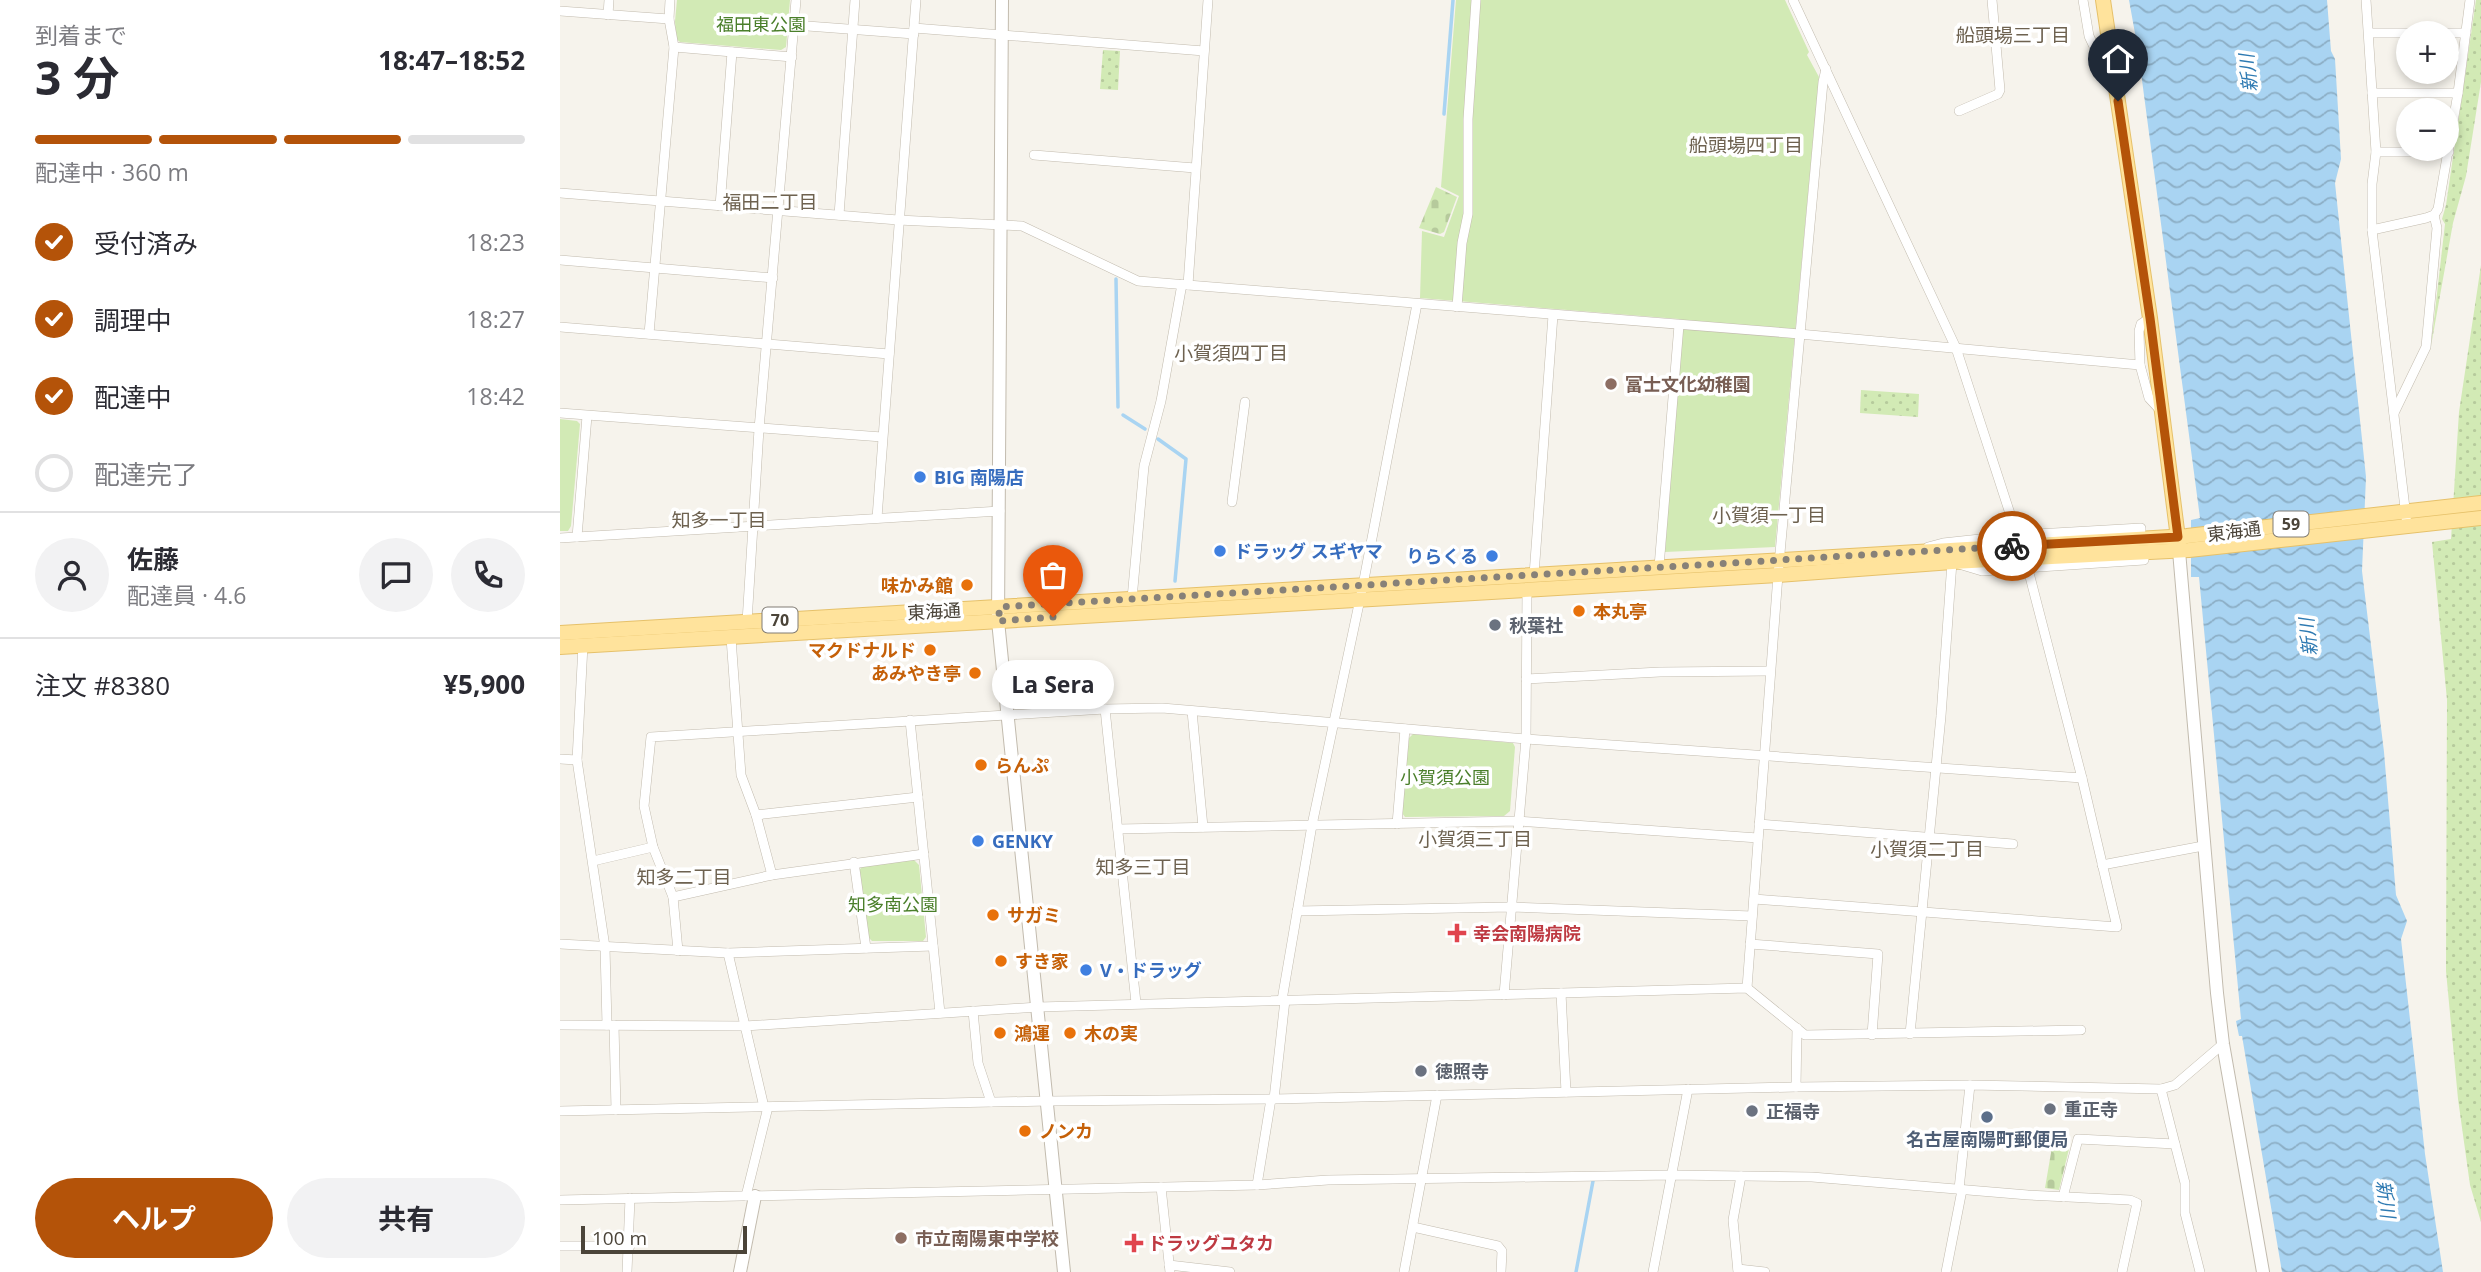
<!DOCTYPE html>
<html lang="ja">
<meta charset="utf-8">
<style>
body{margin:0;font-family:"Open Sans","Noto Sans JP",sans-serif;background:#f2f2f3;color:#2b2b33;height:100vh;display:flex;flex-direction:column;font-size:26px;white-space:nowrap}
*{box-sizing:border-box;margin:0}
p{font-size:23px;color:#7c7c81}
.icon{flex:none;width:38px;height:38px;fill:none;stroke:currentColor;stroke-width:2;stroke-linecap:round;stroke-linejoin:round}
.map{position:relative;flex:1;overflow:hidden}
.details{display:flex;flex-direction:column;background:#fff;width:560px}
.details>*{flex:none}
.tools{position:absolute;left:1836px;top:21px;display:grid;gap:14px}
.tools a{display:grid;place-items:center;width:63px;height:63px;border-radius:50%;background:#fff;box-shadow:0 4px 10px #0003;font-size:35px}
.scale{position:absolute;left:21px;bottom:18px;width:166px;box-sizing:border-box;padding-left:7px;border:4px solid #4b4439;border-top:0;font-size:19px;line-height:24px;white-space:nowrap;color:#4b4439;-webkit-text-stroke:5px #fff;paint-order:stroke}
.pin{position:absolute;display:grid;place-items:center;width:60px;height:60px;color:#fff;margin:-72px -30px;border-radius:50% 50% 50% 0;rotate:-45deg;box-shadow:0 0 7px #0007}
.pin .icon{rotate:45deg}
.courier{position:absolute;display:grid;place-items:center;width:70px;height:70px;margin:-35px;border:5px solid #b45309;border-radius:50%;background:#fff;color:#222;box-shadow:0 2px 9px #0007}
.bubble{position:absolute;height:49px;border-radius:24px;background:#fff;box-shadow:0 4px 10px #0003;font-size:23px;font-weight:700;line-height:49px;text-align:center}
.headline em{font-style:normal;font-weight:700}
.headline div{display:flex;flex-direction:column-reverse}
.headline{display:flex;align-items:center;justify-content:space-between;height:119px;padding:0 35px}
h1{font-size:46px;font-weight:700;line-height:52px}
.bar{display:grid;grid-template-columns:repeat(4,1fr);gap:10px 7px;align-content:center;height:84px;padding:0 35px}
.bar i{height:9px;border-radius:5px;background:#e1e1e2}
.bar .selected{background:#b45309}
.bar p{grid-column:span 4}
.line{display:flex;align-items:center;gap:18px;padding:0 35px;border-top:2px solid #e1e1e2}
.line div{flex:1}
.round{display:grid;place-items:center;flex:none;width:74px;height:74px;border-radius:37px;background:#f2f2f3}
ol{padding:0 35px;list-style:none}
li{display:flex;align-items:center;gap:21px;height:77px}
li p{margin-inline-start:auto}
li .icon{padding:7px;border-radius:50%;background:#b45309;color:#fff;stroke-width:4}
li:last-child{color:#7c7c81}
li i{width:38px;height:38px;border:4px solid #e1e1e2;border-radius:50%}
.primary-button{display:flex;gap:14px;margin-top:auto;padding:14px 35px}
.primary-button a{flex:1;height:80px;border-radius:42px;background:#b45309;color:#fff;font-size:28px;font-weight:700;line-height:80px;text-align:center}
.primary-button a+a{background:#f2f2f3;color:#2b2b33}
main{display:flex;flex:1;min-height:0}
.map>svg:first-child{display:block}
</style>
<main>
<section class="details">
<div class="headline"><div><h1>3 分</h1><p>到着まで</p></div><em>18:47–18:52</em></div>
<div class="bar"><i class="selected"></i><i class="selected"></i><i class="selected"></i><i></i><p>配達中 · 360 m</p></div>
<ol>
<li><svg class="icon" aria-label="check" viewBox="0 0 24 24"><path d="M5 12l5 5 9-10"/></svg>受付済み<p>18:23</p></li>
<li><svg class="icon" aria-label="check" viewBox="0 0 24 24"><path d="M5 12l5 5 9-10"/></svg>調理中<p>18:27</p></li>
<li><svg class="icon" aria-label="check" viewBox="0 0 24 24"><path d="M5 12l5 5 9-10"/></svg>配達中<p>18:42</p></li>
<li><i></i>配達完了</li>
</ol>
<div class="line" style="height:126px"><a class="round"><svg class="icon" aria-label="person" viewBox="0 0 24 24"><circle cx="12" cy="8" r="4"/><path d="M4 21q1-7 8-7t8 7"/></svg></a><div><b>佐藤</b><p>配達員 · 4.6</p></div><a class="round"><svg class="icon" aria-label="chat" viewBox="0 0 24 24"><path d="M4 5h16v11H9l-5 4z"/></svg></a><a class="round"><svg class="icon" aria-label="phone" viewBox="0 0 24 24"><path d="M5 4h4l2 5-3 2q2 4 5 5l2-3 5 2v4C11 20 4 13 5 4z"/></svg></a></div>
<div class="line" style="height:91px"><div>注文 #8380</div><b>¥5,900</b></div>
<div class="primary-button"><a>ヘルプ</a><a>共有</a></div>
</section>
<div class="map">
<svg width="1921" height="1272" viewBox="0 0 1921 1272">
<defs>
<pattern id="grass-dots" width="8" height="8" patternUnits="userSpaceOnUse" patternTransform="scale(1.75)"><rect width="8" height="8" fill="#d2eab5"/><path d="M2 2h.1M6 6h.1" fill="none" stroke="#b6ca9c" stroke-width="1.8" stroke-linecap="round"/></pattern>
<pattern id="cemetery-stones" width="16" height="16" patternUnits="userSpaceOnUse" patternTransform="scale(1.75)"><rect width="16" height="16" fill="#d2eab5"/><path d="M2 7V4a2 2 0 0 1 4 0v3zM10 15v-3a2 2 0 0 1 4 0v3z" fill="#b6ca9c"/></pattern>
<pattern id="water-waves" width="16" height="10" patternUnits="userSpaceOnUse" patternTransform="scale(1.75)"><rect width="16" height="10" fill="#a9d4f2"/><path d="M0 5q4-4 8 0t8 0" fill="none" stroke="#8caec5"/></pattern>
</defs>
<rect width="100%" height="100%" fill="#f6f3ec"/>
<g fill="url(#grass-dots)">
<path d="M 1916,0 L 1921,0 L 1921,82 L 1906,176 L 1893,223 L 1871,346 L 1885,224 L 1882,219 L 1886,205 Z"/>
<path d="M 543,50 L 560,51 L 558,90 L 540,89 Z"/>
<path d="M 1921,265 L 1921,1222 L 1910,1185 L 1898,1099 L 1886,971 L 1887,700 L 1872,542 L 1891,539 L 1899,412 Z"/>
<path d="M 1301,390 L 1359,394 L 1358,417 L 1300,413 Z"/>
</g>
<g fill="url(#cemetery-stones)">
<path d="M 876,187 L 897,197 L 884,232 L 880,234 L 859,228 Z"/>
<path d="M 1492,1147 L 1509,1149 L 1499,1190 L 1485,1188 Z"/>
</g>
<g fill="#d2eab5">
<path d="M 117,0 L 230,0 L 226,47 L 221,50 L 120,42 L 116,39 L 115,21 Z"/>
<path d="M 896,0 L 1225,0 L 1249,52 L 1247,55 L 1259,77 L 1215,547 L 1105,552 L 1121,330 L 1119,319 L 860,298 L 862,231 L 884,237 L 899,196 L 881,187 Z"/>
<path d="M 0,419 L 17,421 L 20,424 L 11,526 L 8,531 L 0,531 Z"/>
<path d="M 853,734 L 953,743 L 955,747 L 950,811 L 944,816 L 845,817 L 842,813 L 849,738 Z"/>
<path d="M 354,860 L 359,865 L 366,937 L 363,941 L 312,941 L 309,938 L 299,871 L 302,866 Z"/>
</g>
<path fill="url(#water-waves)" d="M 1569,0 L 1767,0 L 1771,51 L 1775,59 L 1781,159 L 1775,183 L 1806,477 L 1802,571 L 1824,752 L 1836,895 L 1847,921 L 1841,939 L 1865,1154 L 1883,1272 L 1722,1272 L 1682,1036 L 1679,1036 L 1676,1021 L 1681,1019 L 1639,577 L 1631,577 L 1631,520 L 1640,518 L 1578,50 Z"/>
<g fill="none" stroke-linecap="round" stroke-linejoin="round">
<g stroke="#a9d4f2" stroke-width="3.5">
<path d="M 884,114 L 893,0"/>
<path d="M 556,279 L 558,407"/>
<path d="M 563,415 L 585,429"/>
<path d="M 598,439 L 626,459 L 615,581"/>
<path d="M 1016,1272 L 1033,1181"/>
</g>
<g stroke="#c2bbae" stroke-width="10">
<g id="minor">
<path d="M 1233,0 L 1396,348 L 1457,535"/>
<path d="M 1523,0 L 1529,36 L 1545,70 L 1554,70"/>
<path d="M 1806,0 L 1816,152 L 1812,184 L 1812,230 L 1847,525"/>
<path d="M 0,11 L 109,19"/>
<path d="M 48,15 L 49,0"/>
<path d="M 234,25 L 354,34"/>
<path d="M 354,28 L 644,51"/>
<path d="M 1809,33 L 1906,33"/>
<path d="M 114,47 L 232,57"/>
<path d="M 1812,93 L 1898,93"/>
<path d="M 1399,111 L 1438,94 L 1440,90 L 1432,0"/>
<path d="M 1816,152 L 1889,152"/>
<path d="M 474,155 L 635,168"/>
<path d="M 0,193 L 338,220 L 462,226 L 578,281 L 1228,333 L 1580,365 L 1589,398 L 1602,412"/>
<path d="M 160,206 L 172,52"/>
<path d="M 279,215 L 295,0"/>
<path d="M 1812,230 L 1866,218 L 1874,215 L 1878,209 L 1898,93 L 1910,0"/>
<path d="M 0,260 L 213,278"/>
<path d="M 628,285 L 648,0"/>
<path d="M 897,307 L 902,243 L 908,214 L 908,119 L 916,0"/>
<path d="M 0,327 L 329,354"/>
<path d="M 89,334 L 114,47 L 109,19 L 110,0"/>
<path d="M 1580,365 L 1579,331 L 1581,324 L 1590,318"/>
<path d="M 0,413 L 322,437"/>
<path d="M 1834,413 L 1866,347 L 1877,228 L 1874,215"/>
<path d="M 672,502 L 685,402"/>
<path d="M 317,518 L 356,0"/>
<path d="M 17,537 L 27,416"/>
<path d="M 0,538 L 440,511"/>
<path d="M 1368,547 L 1383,543 L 1457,535 L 1581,528 L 1581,530"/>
<path d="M 1099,567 L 1119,325"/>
<path d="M 974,575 L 993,315"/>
<path d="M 572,599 L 584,466 L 601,401 L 622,284"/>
<path d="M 187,622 L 199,429 L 236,0"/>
<path d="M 171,638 L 181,775 L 196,815 L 212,875"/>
<path d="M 23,645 L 17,760 L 45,947 L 47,1025"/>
<path d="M 966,679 L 1100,672 L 1210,671"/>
<path d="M 545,709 L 576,1003"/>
<path d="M 632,711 L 643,827"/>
<path d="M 350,720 L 380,1013"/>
<path d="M 0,759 L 17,760"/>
<path d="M 196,815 L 358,797"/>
<path d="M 837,824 L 845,729"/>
<path d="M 1199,824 L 1453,844"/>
<path d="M 558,829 L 958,821 L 1198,838"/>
<path d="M 364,854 L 212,875 L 113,897 L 93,847 L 84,806 L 91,737 L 545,709 L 602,708 L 966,739 L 1522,778"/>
<path d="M 33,861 L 93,847"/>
<path d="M 294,862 L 306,948"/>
<path d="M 1542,865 L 1643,846"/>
<path d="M 113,897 L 118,951"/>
<path d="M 1194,899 L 1557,927 L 1522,778 L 1468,569"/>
<path d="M 737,911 L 951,907 L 1192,916"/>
<path d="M 0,944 L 168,953 L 373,946"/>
<path d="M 1190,944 L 1318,954 L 1312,1035"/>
<path d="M 168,953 L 204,1107"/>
<path d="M 1187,988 L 1218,575 L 1263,82 L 1266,69"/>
<path d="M 1001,993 L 1006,1092"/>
<path d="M 944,995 L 966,739 L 967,589"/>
<path d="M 722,1000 L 752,825 L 803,585 L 857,304"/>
<path d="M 413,1011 L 418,1063 L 431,1102"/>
<path d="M 0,1025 L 185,1026 L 478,1007 L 1187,988 L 1245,1035 L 1521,1030"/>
<path d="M 54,1025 L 56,1110"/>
<path d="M 1350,1034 L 1381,716 L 1392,562 L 1422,571 L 1584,560 L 1583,558"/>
<path d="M 1236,1087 L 1237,1028"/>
<path d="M 1601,1089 L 1625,1183 L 1625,1213 L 1640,1272"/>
<path d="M 714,1099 L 725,1000"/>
<path d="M 0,1111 L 488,1101 L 714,1099 L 1236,1087 L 1410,1085 L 1601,1089 L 1615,1085 L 1663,1044"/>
<path d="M 697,1185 L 711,1099"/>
<path d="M 601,1187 L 610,1272"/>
<path d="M 1399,1189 L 1410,1085"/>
<path d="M 186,1196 L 208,1107"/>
<path d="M 1503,1197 L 1518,1139 L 1615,1144"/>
<path d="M 0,1200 L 697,1185 L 768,1180 L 1112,1175 L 1252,1177 L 1468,1195 L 1570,1200 L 1577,1203 L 1562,1272"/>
<path d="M 853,1227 L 938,1246 L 942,1251 L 941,1272"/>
<path d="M 0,1246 L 70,1246"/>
<path d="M 609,1265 L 670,1272"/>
<path d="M 1178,1269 L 1205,1272"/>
<path d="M 67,1272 L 70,1198"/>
<path d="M 844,1272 L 877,1095"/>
<path d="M 1093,1272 L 1128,1089"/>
<path d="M 1178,1272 L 1173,1220 L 1181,1176"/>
<path d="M 1386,1272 L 1402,1190"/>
</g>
</g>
<g stroke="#c2bbae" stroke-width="14">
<g id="tertiary">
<path d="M 442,0 L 438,621 L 504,1272"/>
<path d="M 1619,551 L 1657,993 L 1663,1044 L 1703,1272"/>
<path d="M 180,1272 L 195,1196"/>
</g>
</g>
<g stroke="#e6c16a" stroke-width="16">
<g id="primary">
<path d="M 1543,0 L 1590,318 L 1619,546"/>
<path d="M 0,633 L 1627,536 L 1921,503"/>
<path d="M 0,647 L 1218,575 L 1392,562 L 1629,550 L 1921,518"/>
</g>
</g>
<use href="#minor" stroke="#fff" stroke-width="9"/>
<use href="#tertiary" stroke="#fff" stroke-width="12"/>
<use href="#primary" stroke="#ffe39c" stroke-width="14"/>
</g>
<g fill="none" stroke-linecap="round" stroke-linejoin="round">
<path stroke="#878178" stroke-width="7" stroke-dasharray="0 12.6" d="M 493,617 L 438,621 L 440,607 L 1452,546"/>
<path stroke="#b45309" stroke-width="9" d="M 1452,546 L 1618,537 L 1590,318 L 1558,101"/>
</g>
<g fill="#8d6e63" stroke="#fff" stroke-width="2.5">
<circle cx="1051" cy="384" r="7"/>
<circle cx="341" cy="1238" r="7"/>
</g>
<g fill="#3f7fe0" stroke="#fff" stroke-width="2.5">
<circle cx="360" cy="477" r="7"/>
<circle cx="660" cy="551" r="7"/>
<circle cx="932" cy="556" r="7"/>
<circle cx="418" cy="841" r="7"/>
<circle cx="526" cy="970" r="7"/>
</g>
<g fill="#e8710a" stroke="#fff" stroke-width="2.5">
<circle cx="407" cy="585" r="7"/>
<circle cx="1019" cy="611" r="7"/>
<circle cx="370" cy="650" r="7"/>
<circle cx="415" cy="673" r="7"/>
<circle cx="421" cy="765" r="7"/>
<circle cx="433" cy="915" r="7"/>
<circle cx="441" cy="961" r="7"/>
<circle cx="440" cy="1033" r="7"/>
<circle cx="510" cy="1033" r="7"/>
<circle cx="465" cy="1131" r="7"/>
</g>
<g fill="#6b7280" stroke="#fff" stroke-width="2.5">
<circle cx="935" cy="625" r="7"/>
<circle cx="861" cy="1071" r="7"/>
<circle cx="1490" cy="1109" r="7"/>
<circle cx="1192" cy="1111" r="7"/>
</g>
<g fill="#e0444e" stroke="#fff" stroke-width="2.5">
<path d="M893.5 922.5h7v7h7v7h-7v7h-7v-7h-7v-7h7z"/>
<path d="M570.5 1232.5h7v7h7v7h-7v7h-7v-7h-7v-7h7z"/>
</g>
<circle fill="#5c6f8a" stroke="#fff" stroke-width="2.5" cx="1427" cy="1117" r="7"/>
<g text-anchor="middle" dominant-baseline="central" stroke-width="7" stroke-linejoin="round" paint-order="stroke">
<g fill="#fff" stroke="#817c74" stroke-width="2">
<rect x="1713.5" y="511.5" width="35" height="25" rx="5"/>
<rect x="202.5" y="607.5" width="35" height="25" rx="5"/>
</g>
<g font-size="16" font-weight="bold" fill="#4b4439">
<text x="1731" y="524">59</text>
<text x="220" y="620">70</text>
</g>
<g font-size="18" fill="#4a7f2a" stroke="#fff">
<text x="201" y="24">福田東公園</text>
<text x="885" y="777">小賀須公園</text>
<text x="333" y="904">知多南公園</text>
</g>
<g font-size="18" font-weight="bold" fill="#785e54" stroke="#fff" text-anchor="start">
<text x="1065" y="384">富士文化幼稚園</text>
<text x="355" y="1238">市立南陽東中学校</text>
</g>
<g font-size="18" font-weight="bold" fill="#366cbe" stroke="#fff" text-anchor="start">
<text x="374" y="477">BIG 南陽店</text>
<text x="674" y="551">ドラッグ スギヤマ</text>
<text x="918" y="556" text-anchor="end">りらくる</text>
<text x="432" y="841">GENKY</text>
<text x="540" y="970">V・ドラッグ</text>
</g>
<g font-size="18" fill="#4b4439" stroke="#fff">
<text transform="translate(1674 531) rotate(-7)">東海通</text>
<text transform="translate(374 611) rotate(-3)">東海通</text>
</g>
<g font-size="18" font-weight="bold" fill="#c56008" stroke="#fff" text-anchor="start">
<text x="393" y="585" text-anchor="end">味かみ館</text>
<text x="1033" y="611">本丸亭</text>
<text x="356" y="650" text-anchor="end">マクドナルド</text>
<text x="401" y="673" text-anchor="end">あみやき亭</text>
<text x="435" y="765">らんぷ</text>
<text x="447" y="915">サガミ</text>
<text x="455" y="961">すき家</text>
<text x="454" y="1033">鴻運</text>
<text x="524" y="1033">木の実</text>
<text x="479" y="1131">ノンカ</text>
</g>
<g font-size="18" font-weight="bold" fill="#5b616d" stroke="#fff" text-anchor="start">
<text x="949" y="625">秋葉社</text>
<text x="875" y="1071">徳照寺</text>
<text x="1504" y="1109">重正寺</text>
<text x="1206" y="1111">正福寺</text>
</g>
<g font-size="18" font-weight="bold" fill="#be3a42" stroke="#fff" text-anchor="start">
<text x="913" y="933">幸会南陽病院</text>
<text x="588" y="1243">ドラッグユタカ</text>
</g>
<g font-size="18" font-weight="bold" fill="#4e5e75" stroke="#fff">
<text x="1427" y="1139">名古屋南陽町郵便局</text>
</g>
<g font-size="19" fill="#6e6250" stroke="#fff">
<text x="1453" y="35">船頭場三丁目</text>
<text x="1186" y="145">船頭場四丁目</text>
<text x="210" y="202">福田二丁目</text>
<text x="671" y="353">小賀須四丁目</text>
<text x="1209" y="515">小賀須一丁目</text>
<text x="159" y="520">知多一丁目</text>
<text x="915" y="839">小賀須三丁目</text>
<text x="1367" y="849">小賀須二丁目</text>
<text x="583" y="867">知多三丁目</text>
<text x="124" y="877">知多二丁目</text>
</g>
<g font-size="19" font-style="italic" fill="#2e7ab2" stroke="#fff">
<text transform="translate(1688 73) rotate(-96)">新川</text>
<text transform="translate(1748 637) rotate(-96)">新川</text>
<text transform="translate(1826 1199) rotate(82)">新川</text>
</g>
</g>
</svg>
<div class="tools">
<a>+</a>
<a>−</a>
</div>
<div class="scale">100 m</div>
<div class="pin" style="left:493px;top:617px;background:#ea580c"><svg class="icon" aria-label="bag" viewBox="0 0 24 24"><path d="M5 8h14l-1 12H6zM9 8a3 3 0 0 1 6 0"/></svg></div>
<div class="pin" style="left:1558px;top:101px;background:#1f2937"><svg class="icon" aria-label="home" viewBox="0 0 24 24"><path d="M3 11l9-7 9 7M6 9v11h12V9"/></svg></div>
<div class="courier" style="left:1452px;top:546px"><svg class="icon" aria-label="bike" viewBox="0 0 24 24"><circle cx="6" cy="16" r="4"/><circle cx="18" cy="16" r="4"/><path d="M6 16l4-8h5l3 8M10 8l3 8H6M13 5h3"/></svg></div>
<div class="bubble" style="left:432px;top:660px;width:122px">La Sera</div>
</div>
</main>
